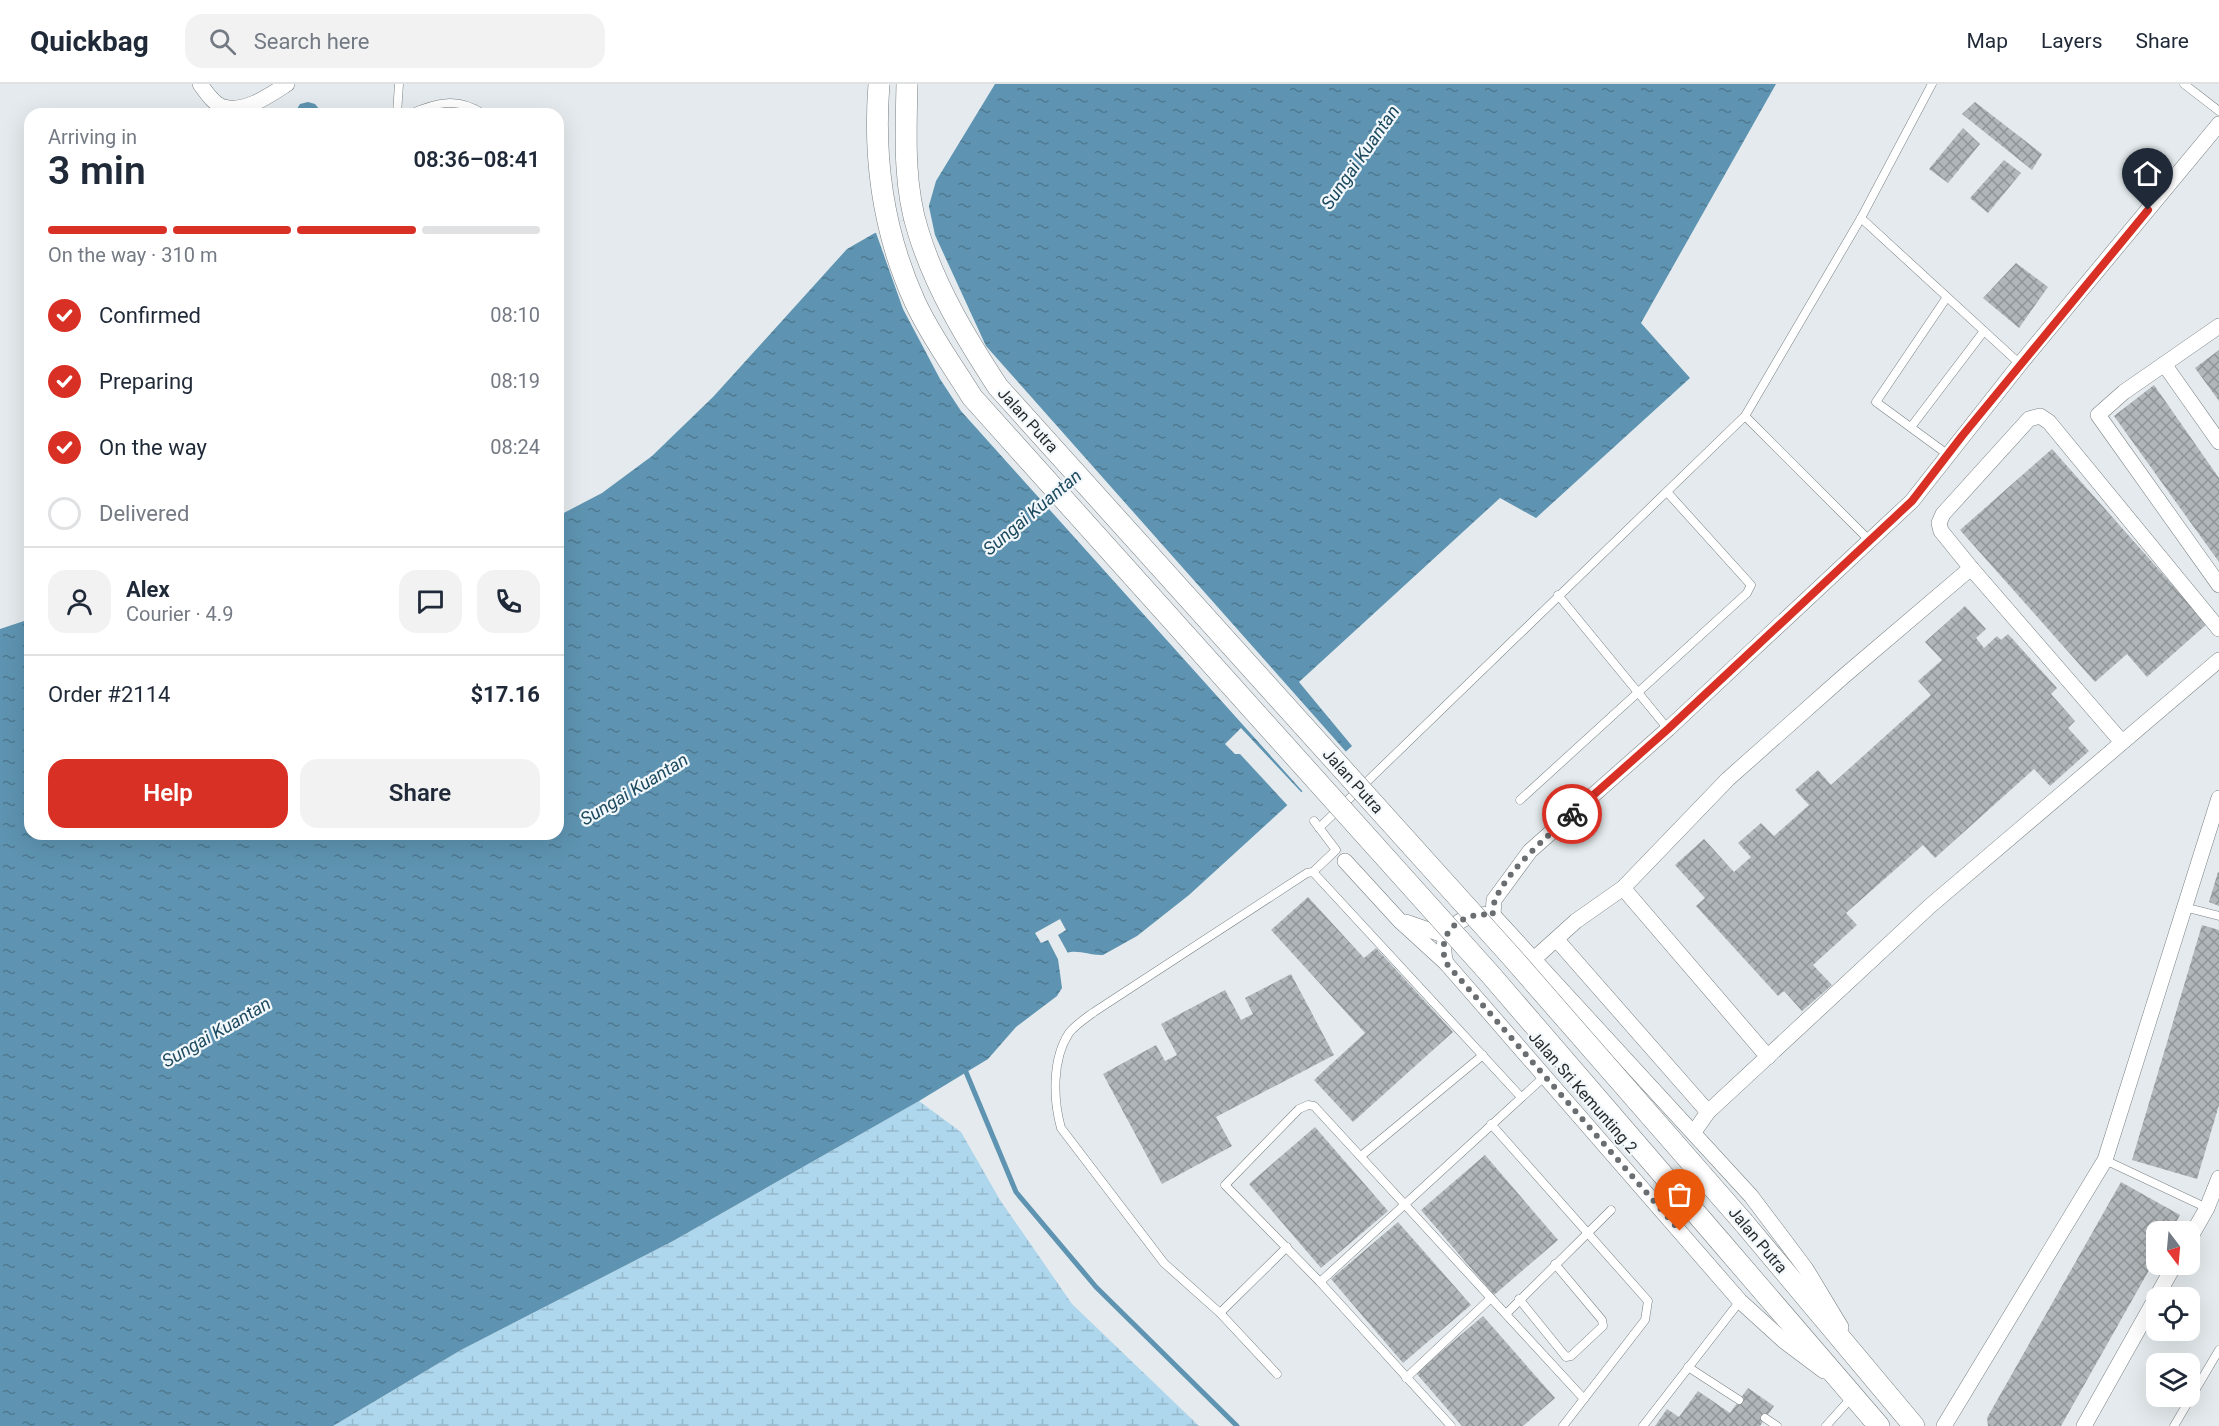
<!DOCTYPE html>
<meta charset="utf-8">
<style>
body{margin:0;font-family:Roboto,sans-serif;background:#f2f2f3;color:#1f2937;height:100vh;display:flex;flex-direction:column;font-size:22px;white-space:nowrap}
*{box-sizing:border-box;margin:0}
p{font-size:20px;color:#747a83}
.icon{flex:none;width:33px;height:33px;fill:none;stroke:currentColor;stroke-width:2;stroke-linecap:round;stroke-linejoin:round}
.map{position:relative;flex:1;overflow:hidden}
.sheet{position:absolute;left:24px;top:24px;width:540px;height:732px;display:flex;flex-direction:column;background:#fff;border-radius:18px;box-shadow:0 6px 24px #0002}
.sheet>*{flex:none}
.needle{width:39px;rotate:164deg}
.tools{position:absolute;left:2146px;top:1137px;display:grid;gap:12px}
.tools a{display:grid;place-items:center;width:54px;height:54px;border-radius:12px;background:#fff;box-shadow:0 6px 24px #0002;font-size:30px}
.pin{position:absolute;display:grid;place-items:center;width:51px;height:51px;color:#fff;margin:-62px -26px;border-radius:50% 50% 50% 0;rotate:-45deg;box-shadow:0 0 6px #0007}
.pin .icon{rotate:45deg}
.courier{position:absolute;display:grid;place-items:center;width:60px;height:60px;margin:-30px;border:4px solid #d93025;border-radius:50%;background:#fff;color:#222;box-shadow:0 2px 8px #0007}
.summary em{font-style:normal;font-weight:600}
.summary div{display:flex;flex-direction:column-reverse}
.summary{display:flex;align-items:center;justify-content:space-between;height:102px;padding:0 24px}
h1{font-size:39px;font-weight:600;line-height:45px}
.bar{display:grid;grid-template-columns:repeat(4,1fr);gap:9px 6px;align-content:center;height:72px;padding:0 24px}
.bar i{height:8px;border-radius:4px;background:#e0e1e3}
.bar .selected{background:#d93025}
.bar p{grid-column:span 4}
.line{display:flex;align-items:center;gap:15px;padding:0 24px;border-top:2px solid #e0e1e3}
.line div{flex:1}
.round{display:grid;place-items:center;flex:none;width:63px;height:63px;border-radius:18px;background:#f2f2f3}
ol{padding:0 24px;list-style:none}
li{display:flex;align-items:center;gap:18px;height:66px}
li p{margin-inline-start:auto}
li .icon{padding:6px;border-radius:50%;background:#d93025;color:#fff;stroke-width:4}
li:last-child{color:#747a83}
li i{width:33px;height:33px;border:3px solid #e0e1e3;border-radius:50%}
.cta{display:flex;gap:12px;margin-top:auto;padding:12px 24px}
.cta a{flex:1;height:69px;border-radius:18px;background:#d93025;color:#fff;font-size:24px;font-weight:600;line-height:69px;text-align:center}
.cta a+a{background:#f2f2f3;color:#1f2937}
header{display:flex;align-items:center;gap:36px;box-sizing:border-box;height:84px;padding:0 30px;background:#fff;border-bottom:2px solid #e0e1e3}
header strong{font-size:28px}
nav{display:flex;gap:33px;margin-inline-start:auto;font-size:21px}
.search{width:420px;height:54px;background:#f2f2f3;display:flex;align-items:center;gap:15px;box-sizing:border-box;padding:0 21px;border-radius:18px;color:#747a83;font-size:22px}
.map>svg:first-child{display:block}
</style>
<header>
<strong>Quickbag</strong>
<div class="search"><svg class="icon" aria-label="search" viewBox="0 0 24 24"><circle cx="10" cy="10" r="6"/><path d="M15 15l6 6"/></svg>Search here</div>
<nav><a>Map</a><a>Layers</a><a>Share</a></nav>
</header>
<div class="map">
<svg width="2219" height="1342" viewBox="0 0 2219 1342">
<defs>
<pattern id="wetland-marsh" width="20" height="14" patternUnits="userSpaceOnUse" patternTransform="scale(1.5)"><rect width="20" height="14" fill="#aed6ec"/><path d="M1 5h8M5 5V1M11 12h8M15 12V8" fill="none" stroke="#96b8cb"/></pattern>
<pattern id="water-ripples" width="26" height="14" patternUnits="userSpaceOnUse" patternTransform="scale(1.5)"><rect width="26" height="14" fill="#5e94b1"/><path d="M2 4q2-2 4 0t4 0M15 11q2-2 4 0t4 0" fill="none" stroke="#4e7990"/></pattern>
<pattern id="building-cross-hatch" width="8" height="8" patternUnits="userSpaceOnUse" patternTransform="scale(1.5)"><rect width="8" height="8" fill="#b0b6b9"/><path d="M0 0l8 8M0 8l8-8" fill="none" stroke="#8f9497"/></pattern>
</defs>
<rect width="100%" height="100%" fill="#e4eaed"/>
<path fill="url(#wetland-marsh)" d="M 919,1017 L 961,1048 L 1000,1116 L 1072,1220 L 1199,1342 L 333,1342 L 461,1266 L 673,1157 Z"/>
<g fill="url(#water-ripples)">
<path d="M 995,0 L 1776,0 L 1641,239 L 1690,294 L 1536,434 L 1500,414 L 1299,598 L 1352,662 L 1189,811 L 1137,852 L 1103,871 C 1086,872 1072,861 1058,875 L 1062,904 L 1057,912 L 1016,943 L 988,975 L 919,1017 L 673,1157 L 461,1266 L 333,1342 L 0,1342 L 0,545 L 30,535 L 30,750 L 558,750 L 558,432 L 602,409 L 652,372 L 713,313 L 847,165 L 873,150 L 928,125 L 936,97 Z"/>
<path d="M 308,18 L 315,20 L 323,30 L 294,30 L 300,20 Z"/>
</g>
<g fill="#e4eaed">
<path d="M 928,118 L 935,151 L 986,262 L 1348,670 L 1304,709 L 961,327 L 940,295 L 903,225 L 875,146 L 916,132 Z"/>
<path d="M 1241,644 L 1303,710 L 1289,723 L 1240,670 L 1235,670 L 1225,660 Z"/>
<path d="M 1060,835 L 1066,846 L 1058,851 L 1069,871 L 1061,876 L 1061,881 L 1048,856 L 1041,859 L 1035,849 Z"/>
</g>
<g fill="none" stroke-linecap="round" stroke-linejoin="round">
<path stroke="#5e94b1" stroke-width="5" d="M 966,988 L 1016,1108 L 1096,1203 L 1237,1342"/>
</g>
<g fill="url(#building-cross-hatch)">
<path d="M 1975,18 L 2042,70 L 2032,86 L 1962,30 Z"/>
<path d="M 1963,44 L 1980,60 L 1948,99 L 1929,85 Z"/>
<path d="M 2004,76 L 2021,89 L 1988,129 L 1970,114 Z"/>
<path d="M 2016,179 L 2048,203 L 2019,244 L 1983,214 Z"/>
<path d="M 2219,266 L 2219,317 L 2195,284 Z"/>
<path d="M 2154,301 L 2219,394 L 2219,478 L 2114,332 Z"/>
<path d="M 2052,365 L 2207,540 L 2147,593 L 2127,570 L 2095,598 L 1960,446 Z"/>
<path d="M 1965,522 L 1986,545 L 1976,554 L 1984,564 L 1997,552 L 2001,556 L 2008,550 L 2057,604 L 2051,610 L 2075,637 L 2068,644 L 2089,667 L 2050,702 L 2034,685 L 1935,774 L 1923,761 L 1846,829 L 1857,841 L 1813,881 L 1832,901 L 1802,927 L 1784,907 L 1778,912 L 1696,822 L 1705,814 L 1675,781 L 1704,755 L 1734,788 L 1751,773 L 1738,759 L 1761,739 L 1774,752 L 1809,721 L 1795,706 L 1818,686 L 1831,701 L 1931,611 L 1918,597 L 1942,576 L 1925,558 Z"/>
<path d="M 2218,788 L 2219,788 L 2219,822 L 2209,818 Z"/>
<path d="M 1308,813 L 1364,874 L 1376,864 L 1453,948 L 1353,1038 L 1314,996 L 1365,949 L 1271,846 Z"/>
<path d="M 2202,841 L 2219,846 L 2219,1021 L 2197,1095 L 2132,1076 Z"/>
<path d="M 1291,890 L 1334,971 L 1216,1033 L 1232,1062 L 1162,1100 L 1103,990 L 1156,961 L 1165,977 L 1177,971 L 1161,940 L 1225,906 L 1241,936 L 1253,930 L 1245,914 Z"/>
<path d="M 1315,1043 L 1388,1127 L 1321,1184 L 1249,1100 Z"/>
<path d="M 1485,1071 L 1558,1156 L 1494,1211 L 1421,1126 Z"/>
<path d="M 2121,1098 L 2180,1131 L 2171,1148 L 2157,1148 L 2157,1172 L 2061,1342 L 1988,1342 L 1987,1334 Z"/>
<path d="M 1398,1138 L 1471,1221 L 1403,1279 L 1331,1195 Z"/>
<path d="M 1483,1232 L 1555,1314 L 1523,1342 L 1462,1342 L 1416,1289 Z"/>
<path d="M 1748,1304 L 1774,1322 L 1760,1342 L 1655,1342 L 1667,1325 L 1679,1333 L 1698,1307 L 1730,1329 Z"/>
</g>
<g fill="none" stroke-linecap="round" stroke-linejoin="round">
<g stroke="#7a8083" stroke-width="9">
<g id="lane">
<path d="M 2184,0 L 2219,27"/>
<path d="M 397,30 L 399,0"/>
<path d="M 410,30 C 436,18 459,13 483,30"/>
<path d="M 1861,134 L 2020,280"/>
<path d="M 1947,213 L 1876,318 L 1947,370"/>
<path d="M 1745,332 L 1871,458"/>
<path d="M 1911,343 L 1984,247"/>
<path d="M 1558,511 L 1668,645"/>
<path d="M 1520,716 L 1747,509 L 1751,501 L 1667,408"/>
<path d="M 1319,744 L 1745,332 L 1861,134 L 1932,0"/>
<path d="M 1313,788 L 1336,766 L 1314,737"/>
<path d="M 2184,823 L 2219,832"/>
<path d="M 1491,1040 L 1648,1217 L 1645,1236 L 1563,1342"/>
<path d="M 1361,1072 L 1483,971"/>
<path d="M 2105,1076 L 2207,1124"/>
<path d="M 1320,1198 L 1545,992"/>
<path d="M 1519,1215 L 1566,1273 L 1571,1272 L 1603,1242 L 1602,1236 L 1555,1180"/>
<path d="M 1220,1229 L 1287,1163"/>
<path d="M 1506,1230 L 1611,1126"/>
<path d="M 1688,1283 L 1739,1316"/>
<path d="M 1277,1290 L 1220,1229 L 1164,1179 L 1061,1044 C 1053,1015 1052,975 1069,949 C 1075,941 1086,934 1094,928 L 1307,789 L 1313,788 L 1521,1013"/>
<path d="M 1406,1294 L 1491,1214"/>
<path d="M 1765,1334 L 1777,1342"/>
<path d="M 1451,1342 L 1320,1198 L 1225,1101 L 1299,1025 L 1308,1021 L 1314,1022 L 1584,1315"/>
<path d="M 1643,1342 L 1740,1217"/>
<path d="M 1826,1342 L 1853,1312"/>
<path d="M 2174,1342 L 2219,1266"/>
</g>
</g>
<g stroke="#7a8083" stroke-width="16">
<g id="street">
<path d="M 200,0 C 206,8 214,21 224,23 C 245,29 270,11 287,0"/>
<path d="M 2219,242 L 2124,308 L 2098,331 L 2219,501"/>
<path d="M 2164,280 L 2219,358"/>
<path d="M 2121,657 L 1971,484 L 1941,447 L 1939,439 L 1943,430 L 2029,335 L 2040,332 L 2049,338 L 2219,545"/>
<path d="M 1345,777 L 1400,837 L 1446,879"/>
<path d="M 1623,804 L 1768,973"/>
<path d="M 1493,831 L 1494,816 L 1530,767 L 1668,645 L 1912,417 L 2020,280 L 2219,40"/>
<path d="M 1406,838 L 1446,852"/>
<path d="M 1557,856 L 1708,1028"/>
<path d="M 1535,874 L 1576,837 L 1623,804 L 1728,695 L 1844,592 L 1971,484"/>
<path d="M 1694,1048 L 1708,1028 L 1930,822 L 2219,576"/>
<path d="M 2190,1154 L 2207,1124 L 2219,1094"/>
<path d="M 1824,1287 L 1784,1257 L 1740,1217 L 1446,879 C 1436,847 1463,827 1493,831 L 1751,1112 L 1806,1185 L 1841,1243"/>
<path d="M 1944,1342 L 2105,1076 L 2219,714"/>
<path d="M 2084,1342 L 2175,1180"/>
</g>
</g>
<g stroke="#7a8083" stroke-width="22">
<g id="secondary">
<path d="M 1744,1139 L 1914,1342"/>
<path d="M 1720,1157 L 1879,1342"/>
</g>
</g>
<use href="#lane" stroke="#fff" stroke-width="8"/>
<use href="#street" stroke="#fff" stroke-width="15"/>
<use href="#secondary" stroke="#fff" stroke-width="21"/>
<g stroke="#7a8083" stroke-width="22" stroke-linecap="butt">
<g id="secondary-bridge">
<path d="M 879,0 C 873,76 883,148 915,218 C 930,251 953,282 972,313 L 1490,890 L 1720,1157"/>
<path d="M 907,0 C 906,48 903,100 918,147 C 935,203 966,254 998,303 L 1510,871 L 1744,1139"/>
</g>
</g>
<use href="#secondary-bridge" stroke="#fff" stroke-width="21"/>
</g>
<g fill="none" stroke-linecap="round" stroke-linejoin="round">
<path stroke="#6a6e70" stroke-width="6" stroke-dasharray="0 10.8" d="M 1572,730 C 1551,749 1488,802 1493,831 C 1463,827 1435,847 1446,879 L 1680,1147"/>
<path stroke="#d93025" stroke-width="8" d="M 1572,730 L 1668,645 L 1912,417 L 1962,352 L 2148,126"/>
</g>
<g text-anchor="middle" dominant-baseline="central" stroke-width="4.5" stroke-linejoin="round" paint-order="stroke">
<g font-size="16" fill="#282b2c" stroke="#f1f7fb">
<text transform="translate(1028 336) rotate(48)">Jalan Putra</text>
<text transform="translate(1353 697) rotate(48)">Jalan Putra</text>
<text transform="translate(1583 1008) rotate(49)">Jalan Sri Kemunting 2</text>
<text transform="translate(1758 1156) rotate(50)">Jalan Putra</text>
</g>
<g font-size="18" font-style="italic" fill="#1d4a5f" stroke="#f1f7fb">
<text transform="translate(1360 73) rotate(-55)">Sungai Kuantan</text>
<text transform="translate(1032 428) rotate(-40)">Sungai Kuantan</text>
<text transform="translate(634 705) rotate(-31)">Sungai Kuantan</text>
<text transform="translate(216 948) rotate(-30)">Sungai Kuantan</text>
</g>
</g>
</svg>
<div class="tools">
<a><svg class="needle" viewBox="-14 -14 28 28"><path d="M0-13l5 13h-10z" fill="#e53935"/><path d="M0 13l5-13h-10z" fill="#747a83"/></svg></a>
<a><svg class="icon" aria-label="locate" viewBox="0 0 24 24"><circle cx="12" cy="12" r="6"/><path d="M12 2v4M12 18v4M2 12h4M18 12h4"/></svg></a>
<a><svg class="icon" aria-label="layers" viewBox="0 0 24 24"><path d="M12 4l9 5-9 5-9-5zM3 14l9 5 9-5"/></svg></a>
</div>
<div class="pin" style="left:1680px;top:1147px;background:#ea580c"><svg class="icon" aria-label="bag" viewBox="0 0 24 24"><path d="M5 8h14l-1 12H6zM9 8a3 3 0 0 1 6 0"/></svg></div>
<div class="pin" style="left:2148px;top:126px;background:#1f2937"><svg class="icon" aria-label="home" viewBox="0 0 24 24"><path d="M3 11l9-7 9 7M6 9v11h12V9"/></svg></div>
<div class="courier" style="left:1572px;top:730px"><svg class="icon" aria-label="bike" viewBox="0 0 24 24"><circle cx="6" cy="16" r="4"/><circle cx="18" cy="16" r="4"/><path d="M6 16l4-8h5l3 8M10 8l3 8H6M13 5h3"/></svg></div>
<section class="sheet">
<div class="summary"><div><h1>3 min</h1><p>Arriving in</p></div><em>08:36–08:41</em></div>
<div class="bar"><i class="selected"></i><i class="selected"></i><i class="selected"></i><i></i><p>On the way · 310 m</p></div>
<ol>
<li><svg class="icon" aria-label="check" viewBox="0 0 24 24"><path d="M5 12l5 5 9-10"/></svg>Confirmed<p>08:10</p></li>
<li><svg class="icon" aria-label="check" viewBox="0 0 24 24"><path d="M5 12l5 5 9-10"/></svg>Preparing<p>08:19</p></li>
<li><svg class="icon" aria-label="check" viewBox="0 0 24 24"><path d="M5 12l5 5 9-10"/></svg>On the way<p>08:24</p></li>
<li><i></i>Delivered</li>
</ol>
<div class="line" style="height:108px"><a class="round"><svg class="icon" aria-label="person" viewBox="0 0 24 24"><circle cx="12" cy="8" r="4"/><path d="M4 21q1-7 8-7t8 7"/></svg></a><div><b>Alex</b><p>Courier · 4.9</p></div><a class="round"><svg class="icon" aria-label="chat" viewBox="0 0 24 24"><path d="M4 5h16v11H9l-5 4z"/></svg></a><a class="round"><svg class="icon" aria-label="phone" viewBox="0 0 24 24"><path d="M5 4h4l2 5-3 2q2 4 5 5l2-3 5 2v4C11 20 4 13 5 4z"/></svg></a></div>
<div class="line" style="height:78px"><div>Order #2114</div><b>$17.16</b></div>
<div class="cta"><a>Help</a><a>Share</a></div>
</section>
</div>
